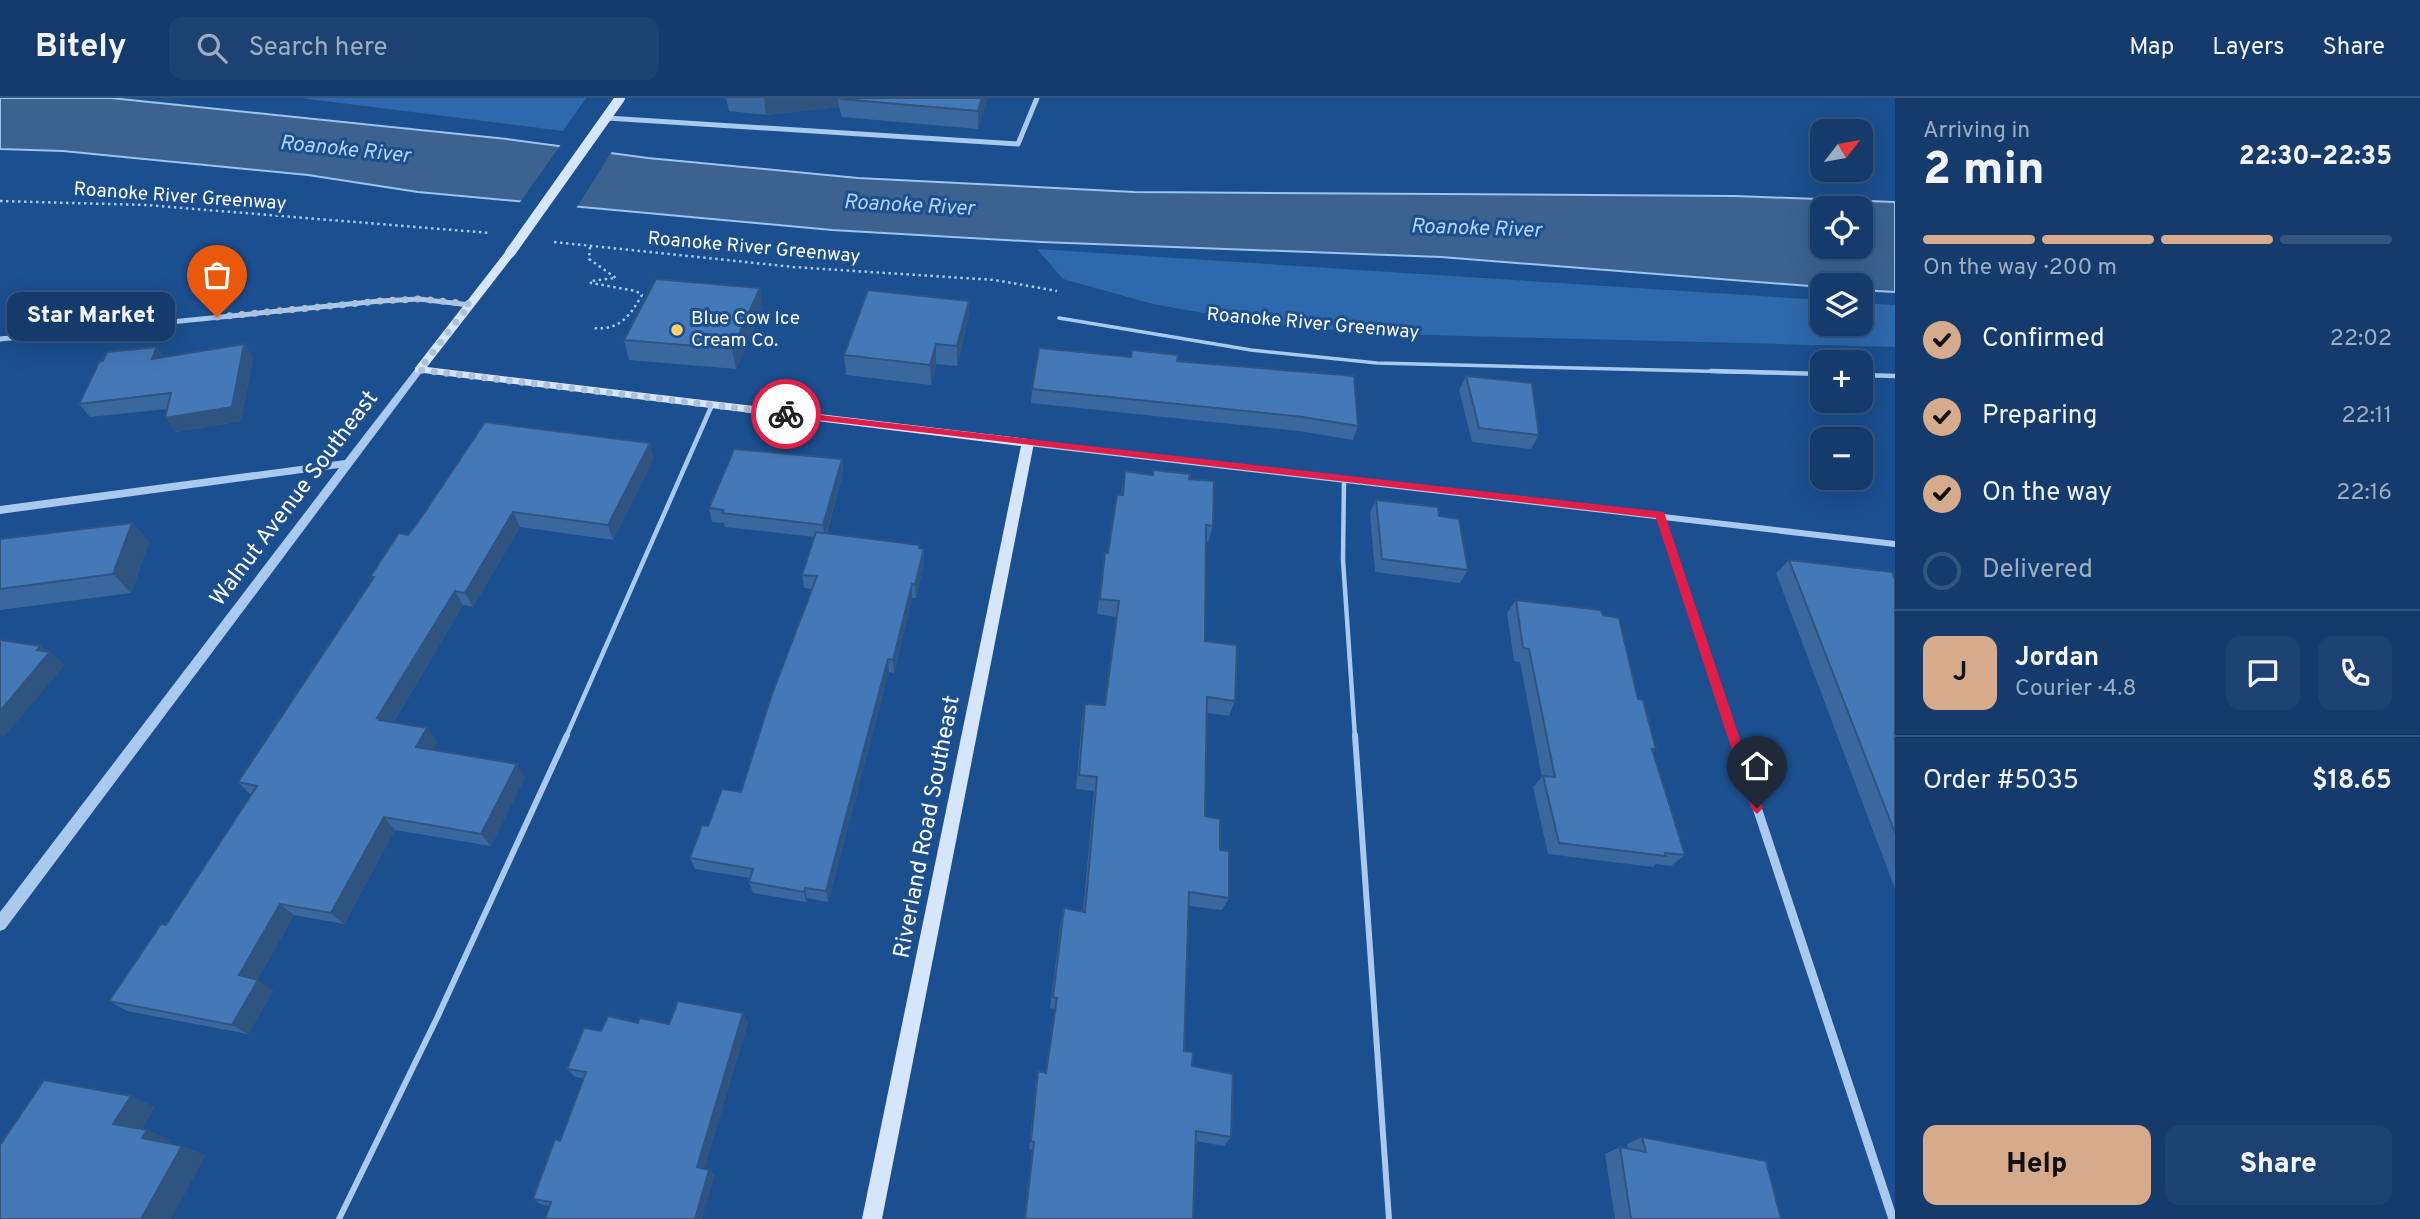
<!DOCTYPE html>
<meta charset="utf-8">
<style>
body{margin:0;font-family:Overpass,sans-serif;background:#1d4271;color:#f1f3f6;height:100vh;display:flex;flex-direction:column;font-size:26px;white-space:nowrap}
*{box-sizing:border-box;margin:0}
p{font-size:23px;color:#9dadc1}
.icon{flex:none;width:38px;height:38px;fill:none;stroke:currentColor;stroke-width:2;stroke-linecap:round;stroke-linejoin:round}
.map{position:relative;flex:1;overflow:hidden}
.side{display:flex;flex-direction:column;background:#143b6b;width:525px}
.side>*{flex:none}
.needle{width:46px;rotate:59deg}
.controls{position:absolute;left:1810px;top:21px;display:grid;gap:14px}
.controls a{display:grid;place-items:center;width:63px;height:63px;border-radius:14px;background:#143b6b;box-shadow:0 7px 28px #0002,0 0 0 2px #33557e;font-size:35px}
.pin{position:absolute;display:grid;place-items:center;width:60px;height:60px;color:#fff;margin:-72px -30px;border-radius:50% 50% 50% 0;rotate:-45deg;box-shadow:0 0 7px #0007}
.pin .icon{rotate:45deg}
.courier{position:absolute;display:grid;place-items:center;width:70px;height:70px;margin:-35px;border:5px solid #e11d48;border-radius:50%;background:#fff;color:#222;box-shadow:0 2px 9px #0007}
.bubble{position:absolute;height:49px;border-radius:14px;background:#143b6b;box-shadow:0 7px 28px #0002,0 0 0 2px #33557e;font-size:23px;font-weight:800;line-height:49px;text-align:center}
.summary em{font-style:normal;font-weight:800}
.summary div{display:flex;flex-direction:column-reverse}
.summary{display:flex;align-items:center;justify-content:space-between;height:119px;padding:0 28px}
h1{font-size:46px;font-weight:800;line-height:52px}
.bar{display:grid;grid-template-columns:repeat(4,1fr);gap:10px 7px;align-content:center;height:84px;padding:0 28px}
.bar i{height:9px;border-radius:5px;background:#33557e}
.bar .on{background:#d6ab8b}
.bar p{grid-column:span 4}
.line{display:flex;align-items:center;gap:18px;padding:0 28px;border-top:2px solid #33557e}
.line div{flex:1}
.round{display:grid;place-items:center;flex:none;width:74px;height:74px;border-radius:14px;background:#1d4271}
ol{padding:0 28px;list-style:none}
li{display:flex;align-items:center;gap:21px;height:77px}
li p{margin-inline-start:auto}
li .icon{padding:7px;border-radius:50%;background:#d6ab8b;color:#111;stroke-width:4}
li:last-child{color:#9dadc1}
li i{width:38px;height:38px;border:4px solid #33557e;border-radius:50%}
.primary-button{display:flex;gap:14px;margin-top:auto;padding:14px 28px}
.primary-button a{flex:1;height:80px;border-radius:14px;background:#d6ab8b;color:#111;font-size:28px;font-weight:800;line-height:80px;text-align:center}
.primary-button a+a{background:#1d4271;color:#f1f3f6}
header{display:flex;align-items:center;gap:42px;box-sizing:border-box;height:98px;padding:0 35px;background:#143b6b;border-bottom:2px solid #33557e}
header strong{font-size:33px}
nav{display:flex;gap:38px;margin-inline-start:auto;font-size:24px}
.search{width:490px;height:63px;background:#1d4271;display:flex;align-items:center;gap:18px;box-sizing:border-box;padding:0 24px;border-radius:14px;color:#9dadc1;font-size:26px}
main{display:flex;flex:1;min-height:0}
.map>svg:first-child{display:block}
</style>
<header>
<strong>Bitely</strong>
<div class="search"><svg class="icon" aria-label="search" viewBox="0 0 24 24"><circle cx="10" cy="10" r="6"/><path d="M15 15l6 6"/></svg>Search here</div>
<nav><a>Map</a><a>Layers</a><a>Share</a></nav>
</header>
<main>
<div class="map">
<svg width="1895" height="1121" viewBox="0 0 1895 1121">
<rect width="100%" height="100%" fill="#1b4f8f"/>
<g fill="#2e69ad">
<path d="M 301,0 L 586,0 L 563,33 Z"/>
<path d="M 1037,151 L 1822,202 L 1822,226 L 1860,226 L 1860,205 L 1895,207 L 1895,249 L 1384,236 L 1265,226 L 1153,206 L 1063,181 Z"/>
</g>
<path fill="#3c6290" stroke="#9cc4f0" stroke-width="2" fill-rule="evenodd" d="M 0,0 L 111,0 L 507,41 L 648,60 L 858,80 L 1134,94 L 1735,98 L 1895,104 L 1895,194 L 1860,192 L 1860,187 L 1822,189 L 1441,159 L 1041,144 L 832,132 L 418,94 L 308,77 L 63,53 L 0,51 ZM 1822,110 L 1860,110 L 1860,149 L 1822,149 Z"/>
<path fill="#1b4f8f" d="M 562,45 L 613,52 L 575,112 L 518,107 Z"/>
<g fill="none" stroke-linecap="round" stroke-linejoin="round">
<g stroke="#a9c9ee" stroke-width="2.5" stroke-dasharray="2.5 3.5" stroke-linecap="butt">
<path d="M 0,103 L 146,107 L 490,135"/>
<path d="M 554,144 L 793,169 L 995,182 L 1057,193"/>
<path d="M 590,149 L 589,161 L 616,180 L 590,183 L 591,185 L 636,193 L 642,197 C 630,218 619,233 593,230"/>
</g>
<path stroke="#a9c9ee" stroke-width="3.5" d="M 1059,220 L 1251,252 L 1377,265 L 1782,275"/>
<g stroke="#a9c9ee" stroke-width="4.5">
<path d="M 1711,273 L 1822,276"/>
<path d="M 1860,277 L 1895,278"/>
<path d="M 1344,381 L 1343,462 L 1355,639"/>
<path d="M 566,639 L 712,307"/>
</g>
<g stroke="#a9c9ee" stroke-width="6">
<path d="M 1355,637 L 1389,1121"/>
<path d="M 339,1121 L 437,920 L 567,637"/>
</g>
<g stroke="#a9c9ee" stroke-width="5">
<path d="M 607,20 L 1018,46 L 1037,0"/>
<path d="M 0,241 L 380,203 L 419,201 L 470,207"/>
</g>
<g stroke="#a9c9ee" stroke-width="6">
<path d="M 1028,345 L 1895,446"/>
<path d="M 1660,417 L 1733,639"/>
</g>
<path stroke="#a9c9ee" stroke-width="9" d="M 1733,637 L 1893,1121"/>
<path fill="#a9c9ee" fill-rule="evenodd" d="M 419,269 L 422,270 L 422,274 L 5,831 L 0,833 L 0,814 L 339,370 L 0,416 L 0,408 L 345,362 L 416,270 Z"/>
<path fill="#d6e6fa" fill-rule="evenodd" d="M 510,152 L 515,155 L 514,157 L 427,269 L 1028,341 L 1034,345 L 882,1121 L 862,1121 L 1021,348 L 415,274 L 415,270 L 506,153 Z"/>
<path stroke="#d6e6fa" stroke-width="10" d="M 510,155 L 620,0"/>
</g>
<g fill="#3a679d">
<path d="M 726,0 L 987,0 L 978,31 L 842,19 L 839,9 L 766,17 L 729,13 Z"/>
<path d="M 969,203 L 968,222 L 957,268 L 936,266 L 931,287 L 846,277 L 844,257 Z"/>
<path d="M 763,210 L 736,271 L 629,262 L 624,242 Z"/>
<path d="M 244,246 L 253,260 L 241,323 L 175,334 L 167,311 L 90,319 L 79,306 L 164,259 Z"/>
<path d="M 1131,259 L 1177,263 L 1358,328 L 1353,342 L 1299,333 L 1031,305 L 1032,291 Z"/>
<path d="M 1466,278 L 1539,337 L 1531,351 L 1472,344 L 1459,292 Z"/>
<path d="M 654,360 L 613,442 L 520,429 L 473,509 L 463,507 L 393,625 L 427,630 L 437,644 L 432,651 L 525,679 L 491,748 L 395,732 L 344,826 L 294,817 L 257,882 L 273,893 L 248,936 L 127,913 L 109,903 L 166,827 L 251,697 L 238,684 L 373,482 L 370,479 L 408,437 Z"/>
<path d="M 842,361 L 843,375 L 827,435 L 920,447 L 920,450 L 924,451 L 924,464 L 916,500 L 912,500 L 894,575 L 889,574 L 828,804 L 807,800 L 806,804 L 753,795 L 749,784 L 750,780 L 695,771 L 690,760 L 708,728 L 741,694 L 812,491 L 804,490 L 802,477 L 815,439 L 725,429 L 724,425 L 712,424 L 709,410 Z"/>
<path d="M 1125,373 L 1189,381 L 1213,428 L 1208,444 L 1206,444 L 1205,543 L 1235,603 L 1229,618 L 1207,615 L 1205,718 L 1220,752 L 1229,800 L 1222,812 L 1189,808 L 1184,953 L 1231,1039 L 1224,1048 L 1195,1043 L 1193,1121 L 1024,1121 L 1032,1052 L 1029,1051 L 1036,983 L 1038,973 L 1045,975 L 1055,911 L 1050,910 L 1061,823 L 1064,810 L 1083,814 L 1094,693 L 1076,691 L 1082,621 L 1085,606 L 1104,607 L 1116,519 L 1097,516 L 1105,454 L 1108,454 L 1117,397 L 1121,397 Z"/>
<path d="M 1376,402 L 1468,472 L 1460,485 L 1375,474 L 1370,415 Z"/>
<path d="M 132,425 L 149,444 L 131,495 L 0,512 L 0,441 Z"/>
<path d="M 1789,462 L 1895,482 L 1895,791 L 1776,475 Z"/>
<path d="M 1516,502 L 1638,601 L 1656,651 L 1653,654 L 1685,757 L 1671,768 L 1656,766 L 1653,769 L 1548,756 L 1533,689 L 1542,679 L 1520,564 L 1514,563 L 1507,515 Z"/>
<path d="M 748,924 L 704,1071 L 709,1072 L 715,1078 L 550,1108 L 542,1107 L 533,1101 L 560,1043 L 584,980 L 575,979 L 567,971 L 601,933 L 638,925 L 669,926 Z"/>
<path d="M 1642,1039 L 1781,1121 L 1615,1121 L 1605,1056 L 1620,1049 L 1628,1051 L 1627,1046 Z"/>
</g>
<g fill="#305480">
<path d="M 764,0 L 838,0 L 839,9 L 766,17 Z"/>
<path d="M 982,0 L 987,0 L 978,31 L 978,13 Z"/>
<path d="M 760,190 L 763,210 L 736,271 L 732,251 Z"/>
<path d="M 969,203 L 968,222 L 957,268 L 957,248 Z"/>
<path d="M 244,246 L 253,260 L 241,323 L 175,334 L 165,320 Z"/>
<path d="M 936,246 L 936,266 L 931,287 L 930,267 Z"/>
<path d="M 157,249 L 167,263 L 152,261 Z"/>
<path d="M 650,345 L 654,360 L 613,442 L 608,427 Z"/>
<path d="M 842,361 L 843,375 L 825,440 L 823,427 Z"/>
<path d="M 513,414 L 520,429 L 473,509 L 465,495 Z"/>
<path d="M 132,425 L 149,444 L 131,495 L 113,476 Z"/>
<path d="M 924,451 L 924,464 L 916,500 L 915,487 Z"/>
<path d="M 912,486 L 912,500 L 894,575 L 893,562 Z"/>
<path d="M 455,493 L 463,507 L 389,631 L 377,620 Z"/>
<path d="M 41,548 L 49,555 L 50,554 L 65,567 L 4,639 L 0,637 L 0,613 L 37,552 Z"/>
<path d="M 888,561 L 889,574 L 828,804 L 826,793 Z"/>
<path d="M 427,630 L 437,644 L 426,662 L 416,649 Z"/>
<path d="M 517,666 L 525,679 L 491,748 L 481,736 Z"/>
<path d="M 384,719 L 395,732 L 344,826 L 331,815 Z"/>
<path d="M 805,790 L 807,800 L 806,804 L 804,794 Z"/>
<path d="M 280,806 L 294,817 L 254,887 L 239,877 Z"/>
<path d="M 258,882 L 273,893 L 248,936 L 232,927 Z"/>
<path d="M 743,915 L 748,924 L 703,1076 L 697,1069 Z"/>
<path d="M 131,998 L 155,1009 L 139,1036 L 113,1026 Z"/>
<path d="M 147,1032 L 171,1042 L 167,1050 L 142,1040 Z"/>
<path d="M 182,1048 L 206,1057 L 171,1121 L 141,1121 Z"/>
<path d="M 709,1072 L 715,1078 L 702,1121 L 695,1121 Z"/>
</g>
<g fill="#4478b7" stroke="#305480" stroke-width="2">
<path d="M 840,0 L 982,0 L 978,13 L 841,1 Z"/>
<path d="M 656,181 L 760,190 L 732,251 L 624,242 Z"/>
<path d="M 868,192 L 969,203 L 957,248 L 936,246 L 930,267 L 844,257 Z"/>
<path d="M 244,246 L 232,309 L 165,320 L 171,295 L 79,306 L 99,264 L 103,263 L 107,254 L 157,249 L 152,261 Z"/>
<path d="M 1039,250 L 1131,259 L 1132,252 L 1178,257 L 1177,263 L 1354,278 L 1358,328 L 1303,319 L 1032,291 Z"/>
<path d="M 1466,278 L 1532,285 L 1539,337 L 1479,330 Z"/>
<path d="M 485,324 L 650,345 L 608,427 L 513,414 L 465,495 L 455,493 L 377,620 L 380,620 L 379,622 L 427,630 L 416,649 L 517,666 L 481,736 L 384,719 L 331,815 L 280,806 L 239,877 L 258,882 L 232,927 L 109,903 L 161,826 L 166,827 L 257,688 L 238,684 L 374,479 L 370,479 L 399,435 L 408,437 L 416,427 Z"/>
<path d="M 734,351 L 842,361 L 823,427 L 722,415 L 724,412 L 709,410 Z"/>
<path d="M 1153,372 L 1190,376 L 1189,381 L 1214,383 L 1213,428 L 1206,427 L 1205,543 L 1237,547 L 1235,603 L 1207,599 L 1205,718 L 1220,721 L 1220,752 L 1229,753 L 1229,800 L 1189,794 L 1184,953 L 1193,954 L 1192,968 L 1233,976 L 1231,1039 L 1196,1033 L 1193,1121 L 1025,1121 L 1034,1044 L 1031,1043 L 1038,973 L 1046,975 L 1057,900 L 1053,899 L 1064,810 L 1085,814 L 1097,679 L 1079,677 L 1085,606 L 1105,607 L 1119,503 L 1100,501 L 1105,454 L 1108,455 L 1117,397 L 1123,397 L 1125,373 L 1153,377 Z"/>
<path d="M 1376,402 L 1438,409 L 1439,418 L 1459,421 L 1468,472 L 1382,461 Z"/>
<path d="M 132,425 L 113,476 L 0,491 L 0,441 Z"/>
<path d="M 816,434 L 920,447 L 919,450 L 924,451 L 915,487 L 912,486 L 893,562 L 888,561 L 826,793 L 805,790 L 804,794 L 749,784 L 753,771 L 690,760 L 702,727 L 708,728 L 722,691 L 741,694 L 771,599 L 817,478 L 802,477 Z"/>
<path d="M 1789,462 L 1892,474 L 1895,482 L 1895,735 Z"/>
<path d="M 1516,502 L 1601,512 L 1603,517 L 1619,520 L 1638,601 L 1643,602 L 1656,651 L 1652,651 L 1685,757 L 1665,755 L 1666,758 L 1559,745 L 1543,678 L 1555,679 L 1529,551 L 1523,550 Z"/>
<path d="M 0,542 L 41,548 L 37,552 L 50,554 L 0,613 Z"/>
<path d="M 678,903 L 743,915 L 697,1069 L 709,1072 L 695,1121 L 545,1121 L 551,1104 L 533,1101 L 555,1041 L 560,1043 L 586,974 L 567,971 L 584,930 L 601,933 L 608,918 L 638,925 L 640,920 L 669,926 Z"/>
<path d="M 44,982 L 131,998 L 113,1026 L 147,1032 L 142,1040 L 182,1048 L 141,1121 L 0,1121 L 0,1047 Z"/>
<path d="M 1642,1039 L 1766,1063 L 1781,1121 L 1631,1121 L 1620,1049 L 1646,1054 Z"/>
</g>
<path fill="#e11d48" d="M 786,313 L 1664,414 L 1763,710 L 1757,716 L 1751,710 L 1656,420 L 783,318 L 783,314 Z"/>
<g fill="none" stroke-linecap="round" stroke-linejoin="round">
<path stroke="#afc1d8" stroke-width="7" stroke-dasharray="0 12.6" d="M 217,219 L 380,203 L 419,201 L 470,206 L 419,272 L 786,316"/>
</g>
<circle fill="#ffd166" stroke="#1b4f8f" stroke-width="2.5" cx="677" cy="232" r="7"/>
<g text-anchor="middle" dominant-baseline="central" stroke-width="6" stroke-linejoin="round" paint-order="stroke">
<g font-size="19" fill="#fff" stroke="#1b4f8f">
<text transform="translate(180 99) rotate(4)">Roanoke River Greenway</text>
<text transform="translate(754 150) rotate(5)">Roanoke River Greenway</text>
<text transform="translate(1313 226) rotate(5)">Roanoke River Greenway</text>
</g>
<g font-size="19" fill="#fff" stroke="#1b4f8f" text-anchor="start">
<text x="691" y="221">Blue Cow Ice<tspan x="691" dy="22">Cream Co.</tspan></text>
</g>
<g font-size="21" font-style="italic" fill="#b5d3f5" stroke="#1b4f8f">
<text transform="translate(345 52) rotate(6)">Roanoke River</text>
<text transform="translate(909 108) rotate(3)">Roanoke River</text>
<text transform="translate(1476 131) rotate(2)">Roanoke River</text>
</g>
<g font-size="23" fill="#fff" stroke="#1b4f8f">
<text transform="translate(295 401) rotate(-53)">Walnut Avenue Southeast</text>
<text transform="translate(928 729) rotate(-79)">Riverland Road Southeast</text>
</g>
</g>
</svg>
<div class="controls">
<a><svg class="needle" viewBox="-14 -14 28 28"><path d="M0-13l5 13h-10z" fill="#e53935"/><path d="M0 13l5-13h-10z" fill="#9dadc1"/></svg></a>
<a><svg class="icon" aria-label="locate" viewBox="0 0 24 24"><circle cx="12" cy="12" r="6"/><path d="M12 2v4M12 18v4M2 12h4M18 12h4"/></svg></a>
<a><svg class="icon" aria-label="layers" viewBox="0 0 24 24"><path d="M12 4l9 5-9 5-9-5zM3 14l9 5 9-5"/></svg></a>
<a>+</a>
<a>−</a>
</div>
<div class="pin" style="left:217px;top:219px;background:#ea580c"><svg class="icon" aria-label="bag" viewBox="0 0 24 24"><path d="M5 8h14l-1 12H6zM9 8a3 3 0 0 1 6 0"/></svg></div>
<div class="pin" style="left:1757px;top:710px;background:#1f2937"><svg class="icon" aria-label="home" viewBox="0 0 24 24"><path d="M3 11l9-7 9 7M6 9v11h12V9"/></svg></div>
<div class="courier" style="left:786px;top:316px"><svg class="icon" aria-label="bike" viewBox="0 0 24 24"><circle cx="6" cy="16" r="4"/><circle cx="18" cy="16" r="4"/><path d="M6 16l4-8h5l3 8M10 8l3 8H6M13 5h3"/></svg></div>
<div class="bubble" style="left:7px;top:194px;width:168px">Star Market</div>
</div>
<section class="side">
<div class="summary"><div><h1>2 min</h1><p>Arriving in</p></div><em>22:30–22:35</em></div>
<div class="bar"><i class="on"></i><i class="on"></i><i class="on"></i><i></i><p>On the way · 200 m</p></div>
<ol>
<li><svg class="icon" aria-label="check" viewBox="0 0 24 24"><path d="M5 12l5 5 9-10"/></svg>Confirmed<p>22:02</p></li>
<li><svg class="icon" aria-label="check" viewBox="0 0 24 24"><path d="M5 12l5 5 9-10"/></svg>Preparing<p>22:11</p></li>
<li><svg class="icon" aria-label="check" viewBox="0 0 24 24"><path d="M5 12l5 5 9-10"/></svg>On the way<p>22:16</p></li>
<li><i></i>Delivered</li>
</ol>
<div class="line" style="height:126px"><b class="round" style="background:#d6ab8b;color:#111">J</b><div><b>Jordan</b><p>Courier · 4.8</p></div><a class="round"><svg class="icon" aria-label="chat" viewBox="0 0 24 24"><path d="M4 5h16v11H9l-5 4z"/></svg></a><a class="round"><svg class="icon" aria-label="phone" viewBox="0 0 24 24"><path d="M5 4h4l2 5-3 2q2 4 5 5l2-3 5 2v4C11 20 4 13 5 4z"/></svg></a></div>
<div class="line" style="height:91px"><div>Order #5035</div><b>$18.65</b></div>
<div class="primary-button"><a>Help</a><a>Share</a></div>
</section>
</main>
